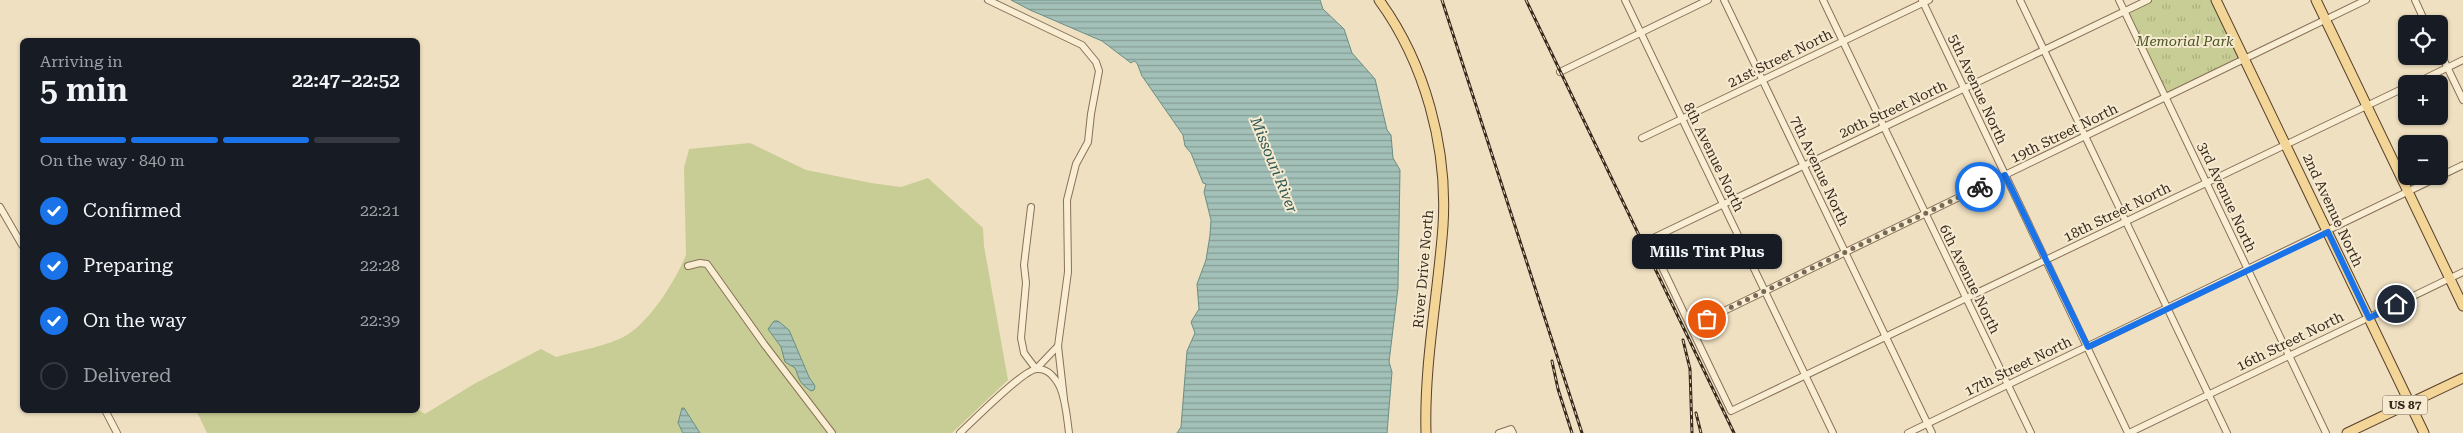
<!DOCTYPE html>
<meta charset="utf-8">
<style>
body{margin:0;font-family:"Roboto Serif",serif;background:#20242c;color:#f1f3f6;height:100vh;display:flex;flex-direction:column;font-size:19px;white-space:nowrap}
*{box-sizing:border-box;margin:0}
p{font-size:16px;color:#9ea1a6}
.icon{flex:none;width:28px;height:28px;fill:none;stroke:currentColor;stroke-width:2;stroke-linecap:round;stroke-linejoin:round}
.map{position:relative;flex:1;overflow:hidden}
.details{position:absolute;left:20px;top:38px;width:400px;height:375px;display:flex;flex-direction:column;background:#171b24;border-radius:8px;box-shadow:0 1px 4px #0004}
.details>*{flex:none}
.controls{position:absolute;left:2398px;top:15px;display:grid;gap:10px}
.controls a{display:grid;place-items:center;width:50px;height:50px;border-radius:8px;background:#171b24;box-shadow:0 1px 4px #0004;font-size:25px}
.pin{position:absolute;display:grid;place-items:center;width:42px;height:42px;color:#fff;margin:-21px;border:2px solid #fff;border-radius:50%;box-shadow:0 1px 5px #0007}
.courier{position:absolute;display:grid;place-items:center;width:50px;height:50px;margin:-25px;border:4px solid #1a73e8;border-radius:50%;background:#fff;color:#222;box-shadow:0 1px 6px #0007}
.bubble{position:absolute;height:35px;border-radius:8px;background:#171b24;box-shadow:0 1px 4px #0004;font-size:16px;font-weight:600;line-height:35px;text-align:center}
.summary em{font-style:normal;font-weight:600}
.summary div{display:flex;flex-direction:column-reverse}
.summary{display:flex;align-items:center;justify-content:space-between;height:85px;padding:0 20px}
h1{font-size:32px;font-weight:600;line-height:38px}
.bar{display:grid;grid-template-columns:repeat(4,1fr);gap:8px 5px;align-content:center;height:60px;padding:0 20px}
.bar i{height:6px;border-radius:4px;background:#363941}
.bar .on{background:#1a73e8}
.bar p{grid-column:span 4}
ol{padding:0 20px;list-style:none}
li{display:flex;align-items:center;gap:15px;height:55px}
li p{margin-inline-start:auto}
li .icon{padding:5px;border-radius:50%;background:#1a73e8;color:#fff;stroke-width:4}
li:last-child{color:#9ea1a6}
li i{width:28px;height:28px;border:2px solid #363941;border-radius:50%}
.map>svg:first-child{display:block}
</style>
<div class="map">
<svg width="2463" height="433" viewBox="0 0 2463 433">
<defs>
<pattern id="park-tufts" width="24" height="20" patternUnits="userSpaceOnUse" patternTransform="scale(1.25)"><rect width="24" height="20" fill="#c7cd94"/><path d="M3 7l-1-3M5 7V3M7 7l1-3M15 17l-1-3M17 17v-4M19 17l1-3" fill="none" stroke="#acb07f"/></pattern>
<pattern id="water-rules" width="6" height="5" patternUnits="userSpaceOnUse" patternTransform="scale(1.25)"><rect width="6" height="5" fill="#a3c1b8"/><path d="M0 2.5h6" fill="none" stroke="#869d95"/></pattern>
</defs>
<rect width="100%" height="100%" fill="#efe0c1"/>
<path fill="#c7cd94" d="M 750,143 L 806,170 L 871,183 L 901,187 L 928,178 L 983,228 L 984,246 L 1008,380 L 952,433 L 207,433 L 196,410 L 418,410 L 425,414 L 474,384 L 541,349 L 556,357 C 576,351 609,346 627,335 C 650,321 676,280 686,255 L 684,168 L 689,149 Z"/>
<path fill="url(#park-tufts)" d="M 2148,0 L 2216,0 L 2245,59 L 2166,97 L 2124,11 Z"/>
<g fill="url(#water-rules)" stroke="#6a8f85">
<path d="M 1011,0 L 1320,0 L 1323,9 L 1344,29 L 1352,53 L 1375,79 L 1387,130 L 1391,135 L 1393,158 L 1400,170 L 1398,288 L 1389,362 L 1392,372 L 1387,433 L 1177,433 L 1181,427 L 1187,351 L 1195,333 L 1191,322 L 1199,309 L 1197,284 L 1206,260 L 1210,235 L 1211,220 L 1204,192 L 1206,184 L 1203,183 L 1191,153 L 1185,146 L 1183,135 L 1142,76 L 1137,63 L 1134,61 L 1131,63 L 1102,41 L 1030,10 Z"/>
<path d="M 774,321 L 778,321 L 789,330 L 809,377 L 815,386 L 814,390 L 811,391 C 798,382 800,380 795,368 L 785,362 L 781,347 L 768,329 Z"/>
<path d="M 682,408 L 684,408 L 700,433 L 683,433 L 678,423 Z"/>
</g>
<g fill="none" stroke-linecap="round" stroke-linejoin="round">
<g stroke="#887158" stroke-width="8">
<g id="minor">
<path d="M 988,0 L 1082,45 L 1096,62 L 1099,71 L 1091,114 L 1088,142 L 1076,164 L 1067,200 L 1068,272 L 1058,346 L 1064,399"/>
<path d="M 1625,0 L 1833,433"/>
<path d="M 1724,0 L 1932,433"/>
<path d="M 1823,0 L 2031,433"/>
<path d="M 1922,0 L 2128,433"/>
<path d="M 2020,0 L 2227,433"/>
<path d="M 2119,0 L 2326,433"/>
<path d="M 2148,0 L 1649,240 L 1731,411 L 2406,87"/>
<path d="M 2415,0 L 2426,24"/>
<path d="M 2439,50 L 2463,100"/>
<path d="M 1560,72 L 1708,0"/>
<path d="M 2414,84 L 2463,60"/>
<path d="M 1642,138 L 1929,0"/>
<path d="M 0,207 L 22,245"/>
<path d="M 1031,207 L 1024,265 L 1026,283 L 1021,338 L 1024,353 L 1036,369 L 1058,346"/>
<path d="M 688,266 L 700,263 L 707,264 L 764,344 L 832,433"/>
<path d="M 1691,327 L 2366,0"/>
<path d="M 105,410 L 117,433"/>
<path d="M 960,433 C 973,421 1024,369 1037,369 C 1048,368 1056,379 1060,387 C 1066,401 1067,418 1069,433"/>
<path d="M 1499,433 L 1511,429 L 1513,433"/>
<path d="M 1908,433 L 2463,165"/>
<path d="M 2129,433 L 2463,272"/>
</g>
</g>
<g stroke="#563f2c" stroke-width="11">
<g id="major">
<path d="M 1379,0 C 1425,63 1448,148 1443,226 C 1438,295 1424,363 1426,433"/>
<path d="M 2216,0 L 2424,433"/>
<path d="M 2316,0 L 2463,306"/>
<path d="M 2347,433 L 2463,378"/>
</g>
</g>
<use href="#minor" stroke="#f9eed4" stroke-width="6"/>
<use href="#major" stroke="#f3d597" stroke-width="9"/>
<g stroke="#38291d" stroke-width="3">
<g id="rail">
<path d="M 1442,0 L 1582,433"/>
<path d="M 1526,0 L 1734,433"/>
<path d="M 1683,340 L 1690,369 L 1692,433"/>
<path d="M 1552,361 L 1558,389 L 1572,433"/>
<path d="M 1696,413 L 1701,433"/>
</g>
</g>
<use href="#rail" stroke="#f6ead0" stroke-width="1" stroke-dasharray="4" stroke-linecap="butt"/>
</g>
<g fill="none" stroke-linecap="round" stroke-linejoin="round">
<path stroke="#786956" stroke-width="5" stroke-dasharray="0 9" d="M 1707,319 L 1980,187"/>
<path stroke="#1a73e8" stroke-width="6" d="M 1980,187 L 2005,175 L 2088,347 L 2328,232 L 2369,318 L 2396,304"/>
</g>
<g text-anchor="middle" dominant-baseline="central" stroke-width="4" stroke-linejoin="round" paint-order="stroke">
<rect fill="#f6ead0" stroke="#716353" stroke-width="1" x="2382.5" y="395.5" width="45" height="19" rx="4"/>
<g font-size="12" font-weight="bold" fill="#38291d">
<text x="2405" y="405">US 87</text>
</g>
<g font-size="14" font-style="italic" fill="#495423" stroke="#f6ead0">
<text x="2185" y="41">Memorial Park</text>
</g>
<g font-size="14" fill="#38291d" stroke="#f6ead0">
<text transform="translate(1780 58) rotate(-26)">21st Street North</text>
<text transform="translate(1978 89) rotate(65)">5th Avenue North</text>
<text transform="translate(1893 109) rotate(-25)">20th Street North</text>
<text transform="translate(2064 133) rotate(-26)">19th Street North</text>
<text transform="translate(1714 157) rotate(64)">8th Avenue North</text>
<text transform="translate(1820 171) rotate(65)">7th Avenue North</text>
<text transform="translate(2227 197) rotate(65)">3rd Avenue North</text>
<text transform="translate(2333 210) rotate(65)">2nd Avenue North</text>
<text transform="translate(2117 212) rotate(-26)">18th Street North</text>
<text transform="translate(1423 269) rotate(-85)">River Drive North</text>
<text transform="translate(1970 279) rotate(64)">6th Avenue North</text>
<text transform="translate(2290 341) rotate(-26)">16th Street North</text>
<text transform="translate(2018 366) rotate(-26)">17th Street North</text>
</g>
<g font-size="15" font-style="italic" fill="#2c5854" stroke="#f6ead0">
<text transform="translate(1274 165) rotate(68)">Missouri River</text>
</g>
</g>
</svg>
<div class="controls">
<a><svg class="icon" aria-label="locate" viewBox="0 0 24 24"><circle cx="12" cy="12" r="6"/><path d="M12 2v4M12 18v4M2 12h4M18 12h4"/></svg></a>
<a>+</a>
<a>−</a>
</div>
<div class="pin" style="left:1707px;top:319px;background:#ea580c"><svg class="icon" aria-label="bag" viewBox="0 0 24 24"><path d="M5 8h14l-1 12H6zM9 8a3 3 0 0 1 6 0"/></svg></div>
<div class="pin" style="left:2396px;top:304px;background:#1f2937"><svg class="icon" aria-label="home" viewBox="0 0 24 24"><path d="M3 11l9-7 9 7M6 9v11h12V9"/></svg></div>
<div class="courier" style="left:1980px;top:187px"><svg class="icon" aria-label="bike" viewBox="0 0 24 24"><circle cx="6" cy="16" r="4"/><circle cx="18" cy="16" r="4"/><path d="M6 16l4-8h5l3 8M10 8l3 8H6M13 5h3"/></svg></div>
<div class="bubble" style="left:1632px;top:234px;width:150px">Mills Tint Plus</div>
<section class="details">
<div class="summary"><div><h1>5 min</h1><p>Arriving in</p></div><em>22:47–22:52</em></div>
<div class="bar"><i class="on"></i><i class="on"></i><i class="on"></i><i></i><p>On the way · 840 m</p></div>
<ol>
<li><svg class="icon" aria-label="check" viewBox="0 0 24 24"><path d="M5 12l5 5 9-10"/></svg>Confirmed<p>22:21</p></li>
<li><svg class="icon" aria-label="check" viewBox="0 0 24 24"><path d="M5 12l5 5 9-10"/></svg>Preparing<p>22:28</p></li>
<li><svg class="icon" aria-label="check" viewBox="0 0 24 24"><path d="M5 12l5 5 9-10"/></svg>On the way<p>22:39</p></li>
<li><i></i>Delivered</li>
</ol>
</section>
</div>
